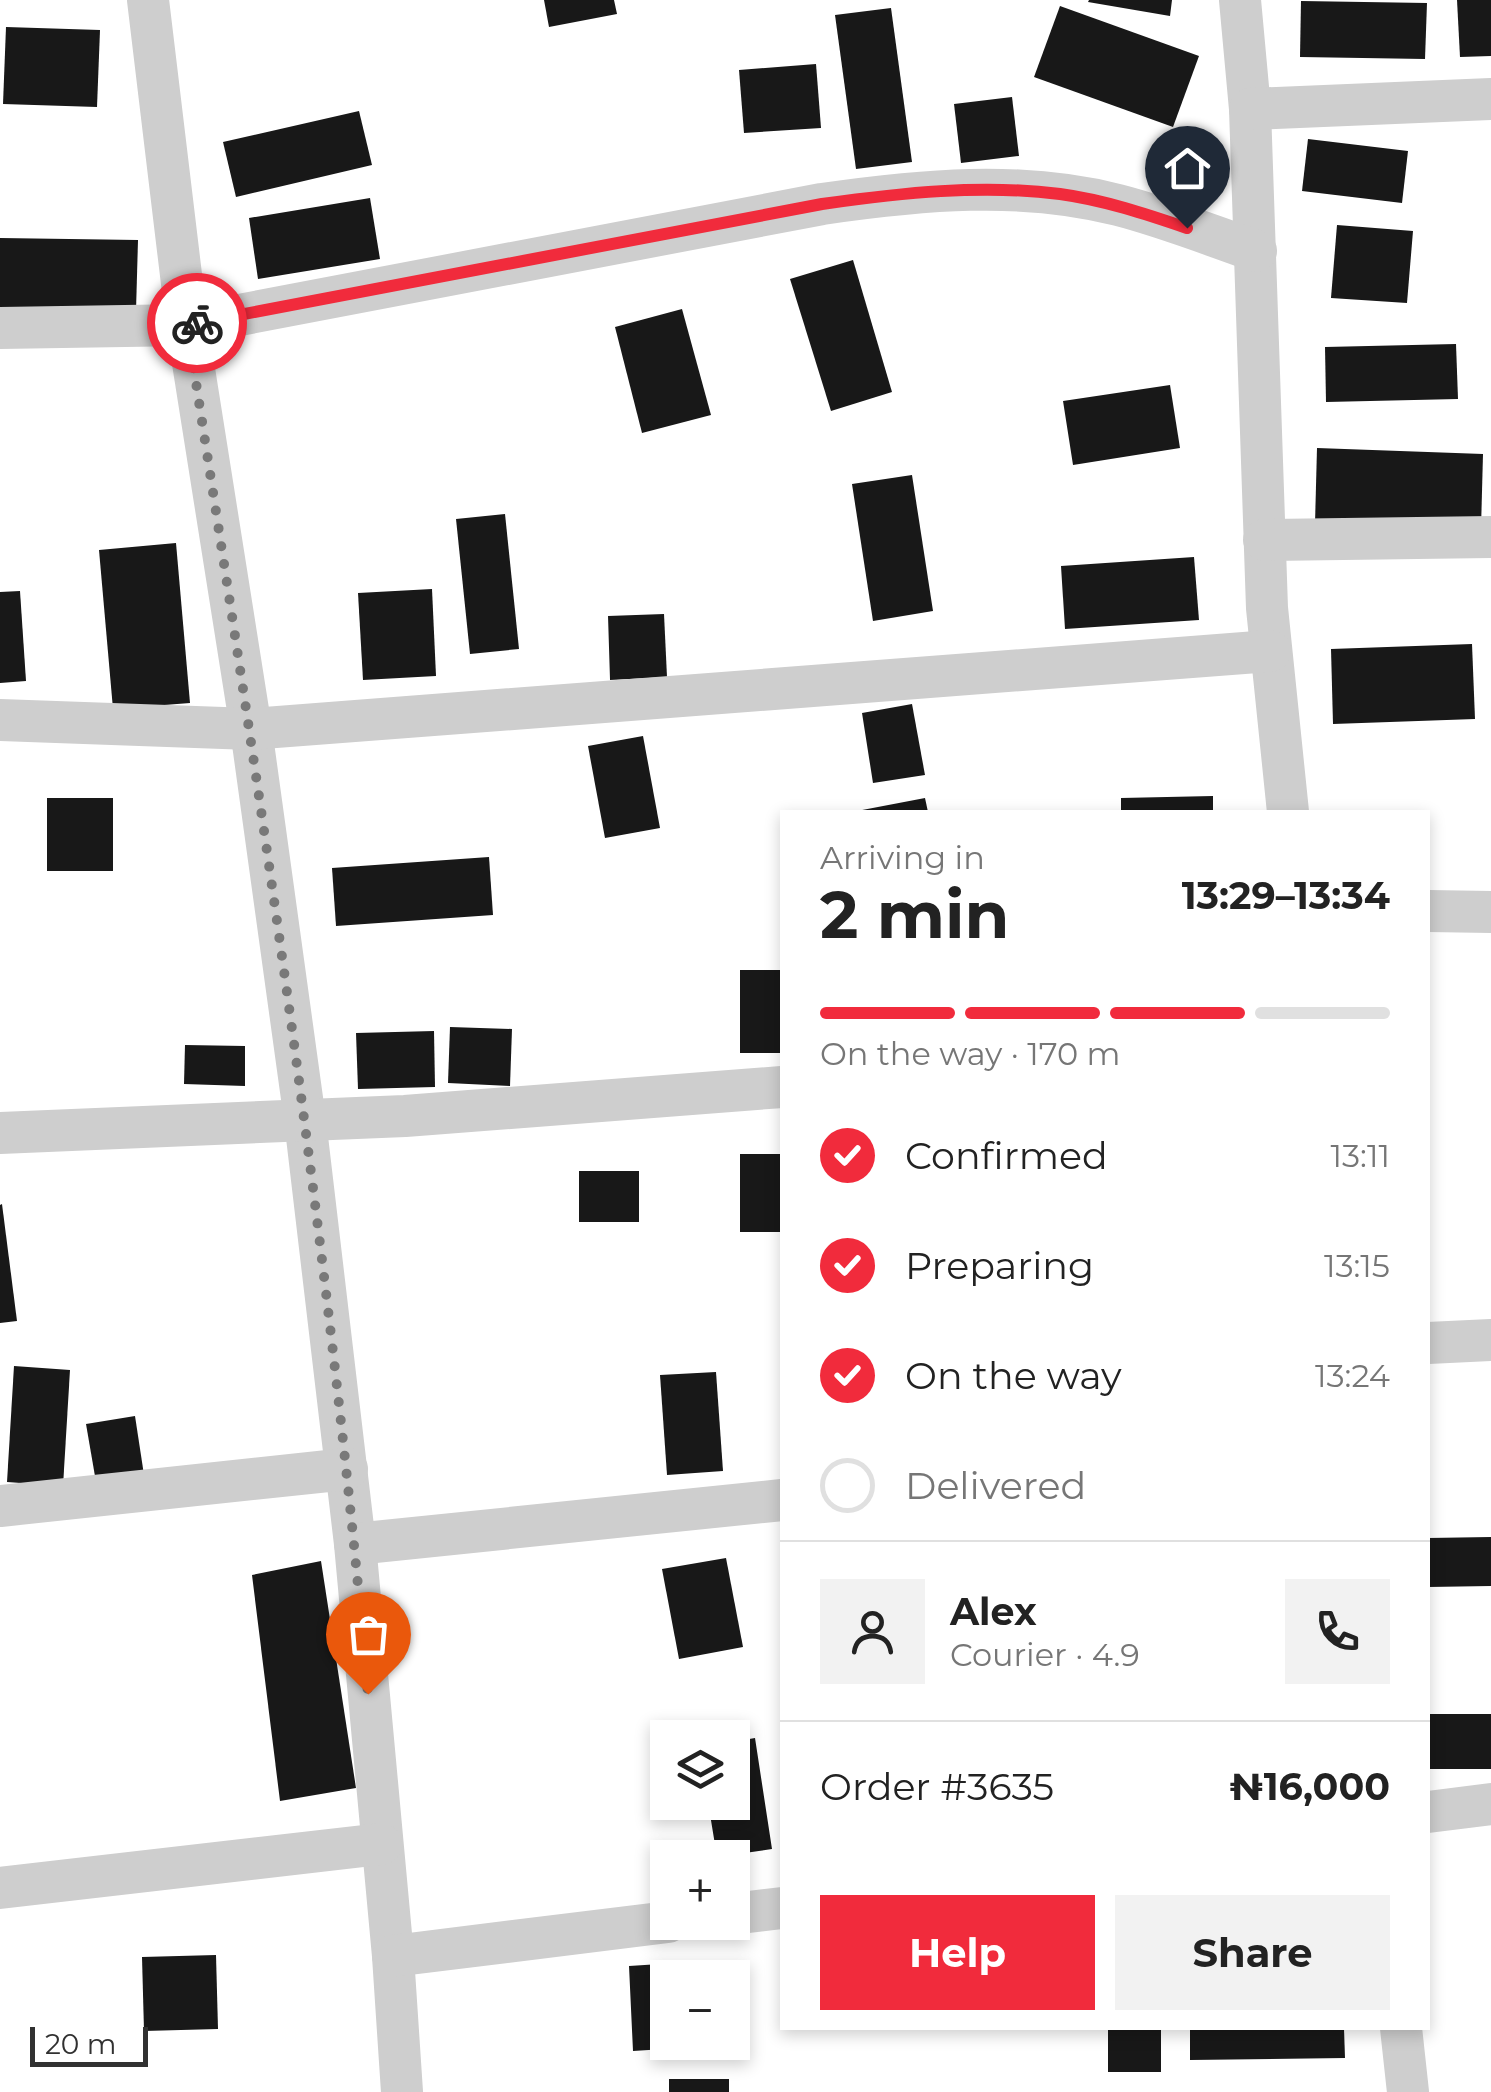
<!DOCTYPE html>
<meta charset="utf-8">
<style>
body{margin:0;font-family:Montserrat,sans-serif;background:#f2f2f2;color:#222;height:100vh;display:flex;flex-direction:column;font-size:38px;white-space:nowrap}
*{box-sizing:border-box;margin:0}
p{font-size:32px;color:#767676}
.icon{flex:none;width:55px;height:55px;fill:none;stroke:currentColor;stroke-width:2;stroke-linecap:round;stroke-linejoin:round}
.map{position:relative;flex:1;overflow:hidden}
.panel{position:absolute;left:780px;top:810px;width:650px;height:1220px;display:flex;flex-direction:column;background:#fff;border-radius:0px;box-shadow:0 5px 15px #0003}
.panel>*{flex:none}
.buttons{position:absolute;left:650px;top:1720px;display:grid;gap:20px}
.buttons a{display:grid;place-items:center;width:100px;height:100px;border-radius:0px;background:#fff;box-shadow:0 5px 15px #0003;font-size:50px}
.scale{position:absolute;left:30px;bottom:25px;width:118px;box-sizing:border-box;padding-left:10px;border:5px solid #313131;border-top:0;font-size:28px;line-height:35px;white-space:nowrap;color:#313131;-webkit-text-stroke:8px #fff;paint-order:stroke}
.pin{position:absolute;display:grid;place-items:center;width:85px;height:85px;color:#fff;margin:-102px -42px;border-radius:50% 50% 50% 0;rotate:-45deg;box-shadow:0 0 10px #0007}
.pin .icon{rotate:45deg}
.courier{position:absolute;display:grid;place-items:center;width:100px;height:100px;margin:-50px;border:8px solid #f12b3c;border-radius:50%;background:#fff;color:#222;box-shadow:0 2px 12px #0007}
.headline em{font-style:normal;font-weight:700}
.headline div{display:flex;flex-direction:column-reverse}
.headline{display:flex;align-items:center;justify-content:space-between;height:170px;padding:0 40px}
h1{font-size:65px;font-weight:700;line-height:75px}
.bar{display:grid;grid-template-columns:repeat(4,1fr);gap:15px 10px;align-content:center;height:120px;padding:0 40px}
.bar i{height:12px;border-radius:8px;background:#e0e0e0}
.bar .selected{background:#f12b3c}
.bar p{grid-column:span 4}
.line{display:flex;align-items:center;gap:25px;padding:0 40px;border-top:2px solid #e0e0e0}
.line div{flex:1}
.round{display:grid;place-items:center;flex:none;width:105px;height:105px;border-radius:0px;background:#f2f2f2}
ol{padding:0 40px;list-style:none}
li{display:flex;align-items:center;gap:30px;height:110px}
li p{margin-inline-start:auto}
li .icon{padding:10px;border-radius:50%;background:#f12b3c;color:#fff;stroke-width:4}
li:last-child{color:#767676}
li i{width:55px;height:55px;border:5px solid #e0e0e0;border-radius:50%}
.cta{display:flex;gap:20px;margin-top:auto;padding:20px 40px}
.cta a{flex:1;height:115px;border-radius:0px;background:#f12b3c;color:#fff;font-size:40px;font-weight:700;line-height:115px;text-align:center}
.cta a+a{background:#f2f2f2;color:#222}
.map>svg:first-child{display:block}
</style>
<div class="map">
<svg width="1491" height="2092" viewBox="0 0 1491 2092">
<rect width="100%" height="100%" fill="#fff"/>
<g fill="#181818">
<path d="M 544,0 L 614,0 L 617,14 L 549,27 Z"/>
<path d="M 1089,0 L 1172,0 L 1170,16 L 1088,2 Z"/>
<path d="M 1457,0 L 1491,0 L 1491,56 L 1460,57 Z"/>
<path d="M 1301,1 L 1427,3 L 1425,59 L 1300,57 Z"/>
<path d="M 1060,6 L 1199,56 L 1173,127 L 1034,77 Z"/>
<path d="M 891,8 L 912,162 L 856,169 L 835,15 Z"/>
<path d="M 6,27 L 100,30 L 97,107 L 3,104 Z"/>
<path d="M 816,64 L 821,128 L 744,133 L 739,70 Z"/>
<path d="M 1012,97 L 1019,156 L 961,163 L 954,104 Z"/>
<path d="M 359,111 L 372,165 L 236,197 L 223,142 Z"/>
<path d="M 1308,139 L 1408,151 L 1402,203 L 1302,191 Z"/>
<path d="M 370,198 L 380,259 L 258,279 L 249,218 Z"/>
<path d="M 1337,225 L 1413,231 L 1407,303 L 1331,298 Z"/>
<path d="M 0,238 L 138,240 L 136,311 L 0,309 Z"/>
<path d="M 853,260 L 892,392 L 831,411 L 790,279 Z"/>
<path d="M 682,309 L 711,415 L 642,433 L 615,327 Z"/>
<path d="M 1456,344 L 1458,399 L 1326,402 L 1325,347 Z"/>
<path d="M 1170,385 L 1180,448 L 1073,465 L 1063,401 Z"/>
<path d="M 1317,448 L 1483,454 L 1481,529 L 1315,524 Z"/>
<path d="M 912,475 L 933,611 L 873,621 L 852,484 Z"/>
<path d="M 505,514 L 519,649 L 470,654 L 456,519 Z"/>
<path d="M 176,543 L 190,703 L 113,709 L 99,550 Z"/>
<path d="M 1194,557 L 1199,620 L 1065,629 L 1061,566 Z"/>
<path d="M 432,589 L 436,676 L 363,680 L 358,593 Z"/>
<path d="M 20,591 L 26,681 L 0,683 L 0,592 Z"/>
<path d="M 664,614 L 667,677 L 610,680 L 608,616 Z"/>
<path d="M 1472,644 L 1475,719 L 1333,724 L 1331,649 Z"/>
<path d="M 912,704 L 925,775 L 873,783 L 862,713 Z"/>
<path d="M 643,736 L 660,828 L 605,838 L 588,746 Z"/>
<path d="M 1213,796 L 1213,812 L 1121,812 L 1121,798 Z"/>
<rect x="47" y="798" width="66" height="73"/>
<path d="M 925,798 L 928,812 L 857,812 L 857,811 Z"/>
<path d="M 489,857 L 493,915 L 336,926 L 332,868 Z"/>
<rect x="740" y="970" width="42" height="83"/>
<path d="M 450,1027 L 512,1029 L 510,1086 L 448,1083 Z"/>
<path d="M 434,1031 L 435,1087 L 358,1089 L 356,1033 Z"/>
<path d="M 185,1045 L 245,1046 L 245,1086 L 184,1084 Z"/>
<rect x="740" y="1154" width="42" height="78"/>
<rect x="579" y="1171" width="60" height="51"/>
<path d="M 2,1204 L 17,1321 L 0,1323 L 0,1205 Z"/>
<path d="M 14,1366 L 70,1370 L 63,1486 L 7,1482 Z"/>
<path d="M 716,1372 L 723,1471 L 667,1475 L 660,1375 Z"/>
<path d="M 135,1416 L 144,1475 L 96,1482 L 86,1424 Z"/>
<path d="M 1491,1537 L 1491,1586 L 1428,1587 L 1428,1538 Z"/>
<path d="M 726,1558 L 743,1647 L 679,1659 L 662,1569 Z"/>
<path d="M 321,1561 L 356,1788 L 280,1801 L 252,1575 Z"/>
<rect x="1428" y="1714" width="63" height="55"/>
<path d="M 755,1738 L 772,1849 L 717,1857 L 708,1802 L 732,1802 L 732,1742 Z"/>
<path d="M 216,1955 L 218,2029 L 144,2031 L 142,1957 Z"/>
<path d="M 707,1961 L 708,1978 L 668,1978 L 668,2042 L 711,2042 L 711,2046 L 633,2051 L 629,1966 Z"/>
<rect x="1108" y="2028" width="53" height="44"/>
<path d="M 1190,2028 L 1344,2028 L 1345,2058 L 1190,2060 Z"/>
<rect x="669" y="2079" width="60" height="13"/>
</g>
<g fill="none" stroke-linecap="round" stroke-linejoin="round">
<g stroke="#cecece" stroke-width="42">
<path d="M 148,0 L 187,325 L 251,729 L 305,1120 L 355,1544 L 393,1956 L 402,2092"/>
<path d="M 1240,0 L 1250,109 L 1267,608 L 1288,812"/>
<path d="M 1250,109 L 1491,99"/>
<path d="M 0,328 L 187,325 L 822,204 C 919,190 1021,180 1118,205 C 1165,217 1210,235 1256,251"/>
<path d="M 1264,540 L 1491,537"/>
<path d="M 0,720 L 251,729 L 1270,651"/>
<path d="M 1428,911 L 1491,912"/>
<path d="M 0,1133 L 405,1116 L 782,1087"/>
<path d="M 1428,1343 L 1491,1340"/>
<path d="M 0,1506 L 347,1469"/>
<path d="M 355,1544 L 782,1500"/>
<path d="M 1428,1812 L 1491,1804"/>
<path d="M 0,1888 L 381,1844"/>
<path d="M 732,1914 L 782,1908"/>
<path d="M 393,1956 L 668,1922"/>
<path d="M 1401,2028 L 1408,2092"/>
</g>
</g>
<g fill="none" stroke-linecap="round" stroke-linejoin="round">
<path stroke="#797979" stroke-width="10" stroke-dasharray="0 18" d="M 197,323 L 187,325 C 258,780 328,1235 368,1694"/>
<path stroke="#f12b3c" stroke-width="12" d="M 197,323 L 822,204 C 900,193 981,184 1060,194 C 1104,200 1146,214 1187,228"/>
</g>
</svg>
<div class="buttons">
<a><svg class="icon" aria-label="layers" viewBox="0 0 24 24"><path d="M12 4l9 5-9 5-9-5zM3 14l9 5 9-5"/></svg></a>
<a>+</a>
<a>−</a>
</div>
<div class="scale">20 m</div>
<div class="pin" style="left:368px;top:1694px;background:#ea580c"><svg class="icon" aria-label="bag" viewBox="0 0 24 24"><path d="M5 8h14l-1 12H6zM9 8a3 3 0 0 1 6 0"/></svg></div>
<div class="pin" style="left:1187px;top:228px;background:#1f2937"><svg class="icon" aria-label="home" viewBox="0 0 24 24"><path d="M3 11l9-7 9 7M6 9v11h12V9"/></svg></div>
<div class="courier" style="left:197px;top:323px"><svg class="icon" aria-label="bike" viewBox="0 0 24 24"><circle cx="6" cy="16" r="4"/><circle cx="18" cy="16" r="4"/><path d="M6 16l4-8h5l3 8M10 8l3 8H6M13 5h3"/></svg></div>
<section class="panel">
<div class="headline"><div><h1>2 min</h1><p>Arriving in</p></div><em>13:29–13:34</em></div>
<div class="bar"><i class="selected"></i><i class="selected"></i><i class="selected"></i><i></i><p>On the way · 170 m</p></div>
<ol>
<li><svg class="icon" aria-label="check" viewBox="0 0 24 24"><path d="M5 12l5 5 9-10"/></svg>Confirmed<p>13:11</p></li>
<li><svg class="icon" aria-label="check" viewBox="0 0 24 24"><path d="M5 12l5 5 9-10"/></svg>Preparing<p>13:15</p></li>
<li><svg class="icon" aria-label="check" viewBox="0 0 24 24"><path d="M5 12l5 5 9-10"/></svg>On the way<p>13:24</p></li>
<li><i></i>Delivered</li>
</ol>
<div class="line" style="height:180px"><a class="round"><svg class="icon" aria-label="person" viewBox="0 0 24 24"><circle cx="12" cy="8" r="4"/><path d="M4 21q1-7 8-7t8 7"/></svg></a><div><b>Alex</b><p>Courier · 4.9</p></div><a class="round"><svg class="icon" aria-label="phone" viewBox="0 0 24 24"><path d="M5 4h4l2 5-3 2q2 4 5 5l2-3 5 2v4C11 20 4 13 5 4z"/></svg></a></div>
<div class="line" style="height:130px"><div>Order #3635</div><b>₦16,000</b></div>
<div class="cta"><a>Help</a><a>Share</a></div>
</section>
</div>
